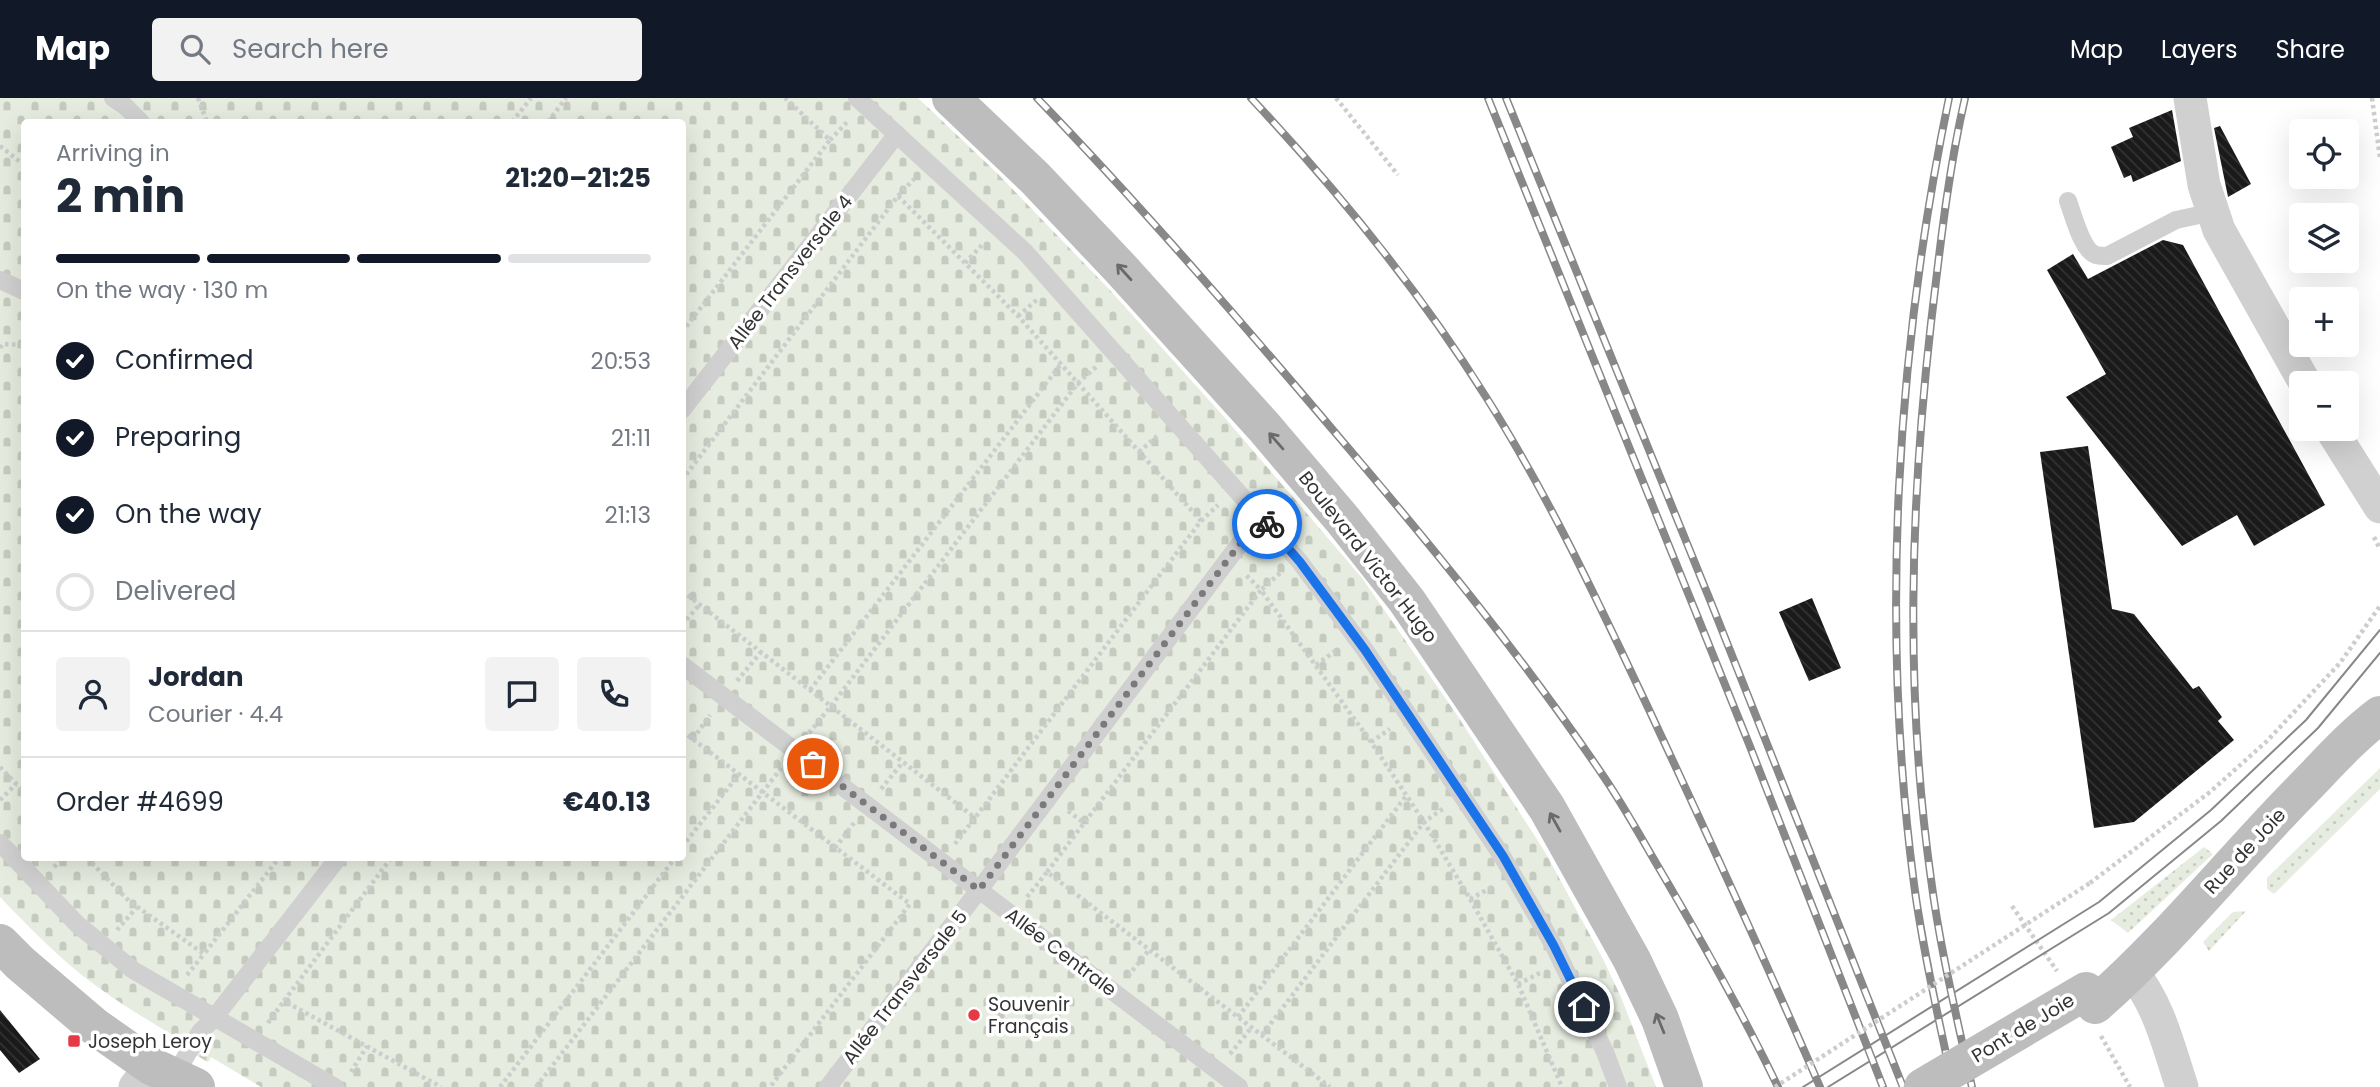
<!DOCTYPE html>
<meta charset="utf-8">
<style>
body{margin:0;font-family:Poppins,sans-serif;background:#f2f2f3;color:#1f2937;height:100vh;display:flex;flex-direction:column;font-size:26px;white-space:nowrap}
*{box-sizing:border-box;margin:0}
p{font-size:23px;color:#747a83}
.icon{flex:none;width:38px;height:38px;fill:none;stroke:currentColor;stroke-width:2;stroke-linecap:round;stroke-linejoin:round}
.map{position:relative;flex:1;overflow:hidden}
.details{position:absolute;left:21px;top:21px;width:665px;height:742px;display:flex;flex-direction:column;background:#fff;border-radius:7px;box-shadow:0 7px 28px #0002}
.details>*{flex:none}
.fabs{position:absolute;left:2289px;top:21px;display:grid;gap:14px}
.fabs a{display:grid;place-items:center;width:70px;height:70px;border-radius:7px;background:#fff;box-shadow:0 7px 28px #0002;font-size:35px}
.pin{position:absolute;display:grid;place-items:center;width:60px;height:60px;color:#fff;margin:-30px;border:4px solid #fff;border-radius:50%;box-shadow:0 2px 7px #0007}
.courier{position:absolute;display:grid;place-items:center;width:70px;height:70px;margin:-35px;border:5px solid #1a73e8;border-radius:50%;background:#fff;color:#222;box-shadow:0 2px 9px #0007}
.overview em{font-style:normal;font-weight:700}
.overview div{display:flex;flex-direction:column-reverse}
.overview{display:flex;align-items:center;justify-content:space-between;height:119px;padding:0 35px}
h1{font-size:46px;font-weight:700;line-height:52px}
.bar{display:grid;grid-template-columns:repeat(4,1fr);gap:10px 7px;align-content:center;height:84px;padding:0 35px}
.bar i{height:9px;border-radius:5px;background:#e0e1e3}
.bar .active{background:#111827}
.bar p{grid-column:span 4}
.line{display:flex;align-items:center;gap:18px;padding:0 35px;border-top:2px solid #e0e1e3}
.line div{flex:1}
.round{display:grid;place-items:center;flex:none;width:74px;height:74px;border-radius:7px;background:#f2f2f3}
ol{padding:0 35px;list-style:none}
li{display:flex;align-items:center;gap:21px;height:77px}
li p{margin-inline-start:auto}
li .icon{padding:7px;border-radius:50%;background:#111827;color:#fff;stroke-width:4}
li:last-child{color:#747a83}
li i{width:38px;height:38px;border:4px solid #e0e1e3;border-radius:50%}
header{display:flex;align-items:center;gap:42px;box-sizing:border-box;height:98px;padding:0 35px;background:#111827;color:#fff}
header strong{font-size:33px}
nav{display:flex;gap:38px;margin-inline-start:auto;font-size:24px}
.search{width:490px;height:63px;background:#f2f2f3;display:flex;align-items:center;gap:18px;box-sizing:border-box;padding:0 24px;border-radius:7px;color:#747a83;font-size:26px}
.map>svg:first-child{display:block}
</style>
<header>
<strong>Map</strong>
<div class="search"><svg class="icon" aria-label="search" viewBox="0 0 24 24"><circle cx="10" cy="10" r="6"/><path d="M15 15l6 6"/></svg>Search here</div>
<nav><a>Map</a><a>Layers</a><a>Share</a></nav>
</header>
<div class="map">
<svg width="2380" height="989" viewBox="0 0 2380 989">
<defs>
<pattern id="grass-dots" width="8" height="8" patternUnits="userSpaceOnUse" patternTransform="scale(1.75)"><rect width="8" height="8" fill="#e6ecdf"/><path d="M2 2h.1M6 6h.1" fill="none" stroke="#c6cbc0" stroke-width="1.8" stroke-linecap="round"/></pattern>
<pattern id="cemetery-stones" width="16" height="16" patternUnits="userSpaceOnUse" patternTransform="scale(1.75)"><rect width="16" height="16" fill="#e6ecdf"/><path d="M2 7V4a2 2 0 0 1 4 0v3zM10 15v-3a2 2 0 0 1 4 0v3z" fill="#c6cbc0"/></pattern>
<pattern id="building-back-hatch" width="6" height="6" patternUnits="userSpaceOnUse" patternTransform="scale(1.75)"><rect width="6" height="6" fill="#1a1a1a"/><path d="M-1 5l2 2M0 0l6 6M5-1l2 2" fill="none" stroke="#333"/></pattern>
</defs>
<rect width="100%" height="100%" fill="#fff"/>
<g fill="url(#grass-dots)">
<path d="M 2380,670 L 2380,691 L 2274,796 L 2267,791 L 2267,780 Z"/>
<path d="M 2204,749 L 2213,756 L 2128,835 L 2111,822 Z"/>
<path d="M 2246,813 L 2209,853 L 2203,844 L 2233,814 Z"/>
</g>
<path fill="url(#cemetery-stones)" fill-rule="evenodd" d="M 0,0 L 918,0 L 998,76 L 1108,190 L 1226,321 L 1362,480 L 1457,617 L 1545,754 L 1604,863 L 1621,899 L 1656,989 L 261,989 L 211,959 L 208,964 L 171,943 L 174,938 C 143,919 112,901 83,878 C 53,854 27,827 0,799 ZM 24,24 L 682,24 L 682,760 L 24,760 Z"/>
<g fill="url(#building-back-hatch)">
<path d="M 2172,12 L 2181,63 L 2133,84 L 2131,77 L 2124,80 L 2111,49 L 2133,39 L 2129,30 Z"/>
<path d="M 2220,28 L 2251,86 L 2228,99 L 2214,30 Z"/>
<path d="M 2163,142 L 2183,147 L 2325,407 L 2254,448 L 2237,417 L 2182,448 L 2066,299 L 2106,276 L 2047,172 L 2073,156 L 2088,181 Z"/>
<path d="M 2088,348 L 2112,511 L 2134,516 L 2193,591 L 2199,588 L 2222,619 L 2218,623 L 2234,642 L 2134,724 L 2094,730 L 2040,354 Z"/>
<path d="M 1812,500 L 1841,570 L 1809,583 L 1779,514 Z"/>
<path d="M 0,912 L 40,961 L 19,975 L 0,952 Z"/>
</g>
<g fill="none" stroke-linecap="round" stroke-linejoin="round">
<g stroke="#cdcdcd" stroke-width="4.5" stroke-dasharray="3.5 3.5" stroke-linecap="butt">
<path d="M 198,0 L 207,24"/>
<path d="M 1336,0 L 1398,77"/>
<path d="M 2372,0 L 2380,60"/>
<path d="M 512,24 L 531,0"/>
<path d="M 548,24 L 566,0"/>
<path d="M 830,42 L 849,22"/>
<path d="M 0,48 L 24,67"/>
<path d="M 898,98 L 914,81"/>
<path d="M 965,165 L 984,145"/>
<path d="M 1018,218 L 1039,200"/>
<path d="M 682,234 L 830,42 L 785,0"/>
<path d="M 0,250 L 3,246 L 24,247"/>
<path d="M 1139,354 L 1157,338"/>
<path d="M 682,382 L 898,98 L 1018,218 L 1201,423 L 955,746"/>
<path d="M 1201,423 L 1218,407"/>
<path d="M 2374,439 L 2380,451"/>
<path d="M 1280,475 L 1261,492 L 1371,644 L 1424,724 L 1470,801 L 1518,886 L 1562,989"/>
<path d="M 682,493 L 974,719"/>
<path d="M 682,527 L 700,506"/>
<path d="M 1316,567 L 1338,551"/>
<path d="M 737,583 L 761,554"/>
<path d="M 810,592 L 1061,266"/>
<path d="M 682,633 L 910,806 L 770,989"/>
<path d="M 809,635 L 831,608 L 1078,285 L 1097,268"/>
<path d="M 693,641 L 710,617"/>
<path d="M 1371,644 L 1390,631"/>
<path d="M 0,669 L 24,694"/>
<path d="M 881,691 L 903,664"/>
<path d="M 0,702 L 16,686"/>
<path d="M 1068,713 L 1084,725"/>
<path d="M 682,749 L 739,676"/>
<path d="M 835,750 L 854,725"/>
<path d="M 87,760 L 129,803 L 204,856 L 279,760"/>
<path d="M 391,760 L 284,903 L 441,989"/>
<path d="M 54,769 L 63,760"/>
<path d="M 1047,774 L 1261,492 L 1245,476"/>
<path d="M 2090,785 L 2210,694 L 2267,643 L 2340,565 L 2380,508"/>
<path d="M 1027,799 L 1047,774 L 1330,989"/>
<path d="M 1470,801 L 1494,788"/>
<path d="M 2012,808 L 2057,873"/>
<path d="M 117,832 L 137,809"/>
<path d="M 187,877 L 204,856"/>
<path d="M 1128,878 L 1149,852"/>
<path d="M 1518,886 L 1542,874"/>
<path d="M 1238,919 L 1406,698"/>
<path d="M 268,925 L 284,903"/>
<path d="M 1262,937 L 1424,724 L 1444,710"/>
<path d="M 2101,938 L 2130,989"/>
<path d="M 1230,956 L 1252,929"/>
<path d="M 351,974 L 367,948"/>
<path d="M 500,989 L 675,760"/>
<path d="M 536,989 L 782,669"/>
</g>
<g stroke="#d0d0d0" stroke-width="18">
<path d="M 113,0 L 125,8 L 141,24"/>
<path d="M 857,0 L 1025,154 L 1300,464 L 1365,552 L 1502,758 L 1554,848 L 1605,954 L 1618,989"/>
<path d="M 2068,103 C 2073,116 2082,153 2096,157 C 2100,158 2104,158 2107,158 L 2176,122 L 2213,114"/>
<path d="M 0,182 L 24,193"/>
<path d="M 682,312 L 897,36"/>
<path d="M 682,567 L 1239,989"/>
<path d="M 0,745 L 77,826 L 133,872 L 335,989"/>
<path d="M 182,965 L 200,934 L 214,920 L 338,760"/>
<path d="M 828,989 L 979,792 L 1260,419"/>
</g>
<g stroke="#d0d0d0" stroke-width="33">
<path d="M 2190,0 L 2204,87 L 2219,132 L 2305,285"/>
<path d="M 2331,331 L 2380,409"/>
<path d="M 2132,874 C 2159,906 2169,950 2182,989"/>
<path d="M 135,989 L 151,968"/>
</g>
<g stroke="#bdbdbd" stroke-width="38">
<path d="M 951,0 L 1035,80 L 1121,171 L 1264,329 L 1343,422 L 1407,503 L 1547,710 L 1632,862 L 1660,921 L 1684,989"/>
<path d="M 0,845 L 20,865 L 94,928 L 151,968 L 196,989"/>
<path d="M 2095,907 C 2167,844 2228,768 2295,699 C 2323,671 2348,641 2380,617"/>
</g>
<g stroke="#888" stroke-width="2">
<path d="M 1803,989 L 2099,804 L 2211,712 L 2306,622 L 2380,532"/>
<path d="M 1828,989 L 2109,815 L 2221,723 L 2318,630 L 2380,555"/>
</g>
<g stroke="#888" stroke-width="8">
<g id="rail">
<path d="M 1037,0 C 1144,111 1244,227 1344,345 C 1435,452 1525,562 1604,679 C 1623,707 1639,736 1656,765 C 1699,838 1741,912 1778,989"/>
<path d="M 1251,0 C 1337,92 1419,192 1486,299 C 1550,400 1600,508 1651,616 C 1709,740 1766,864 1820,989"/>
<path d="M 1488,0 L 1749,646 L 1883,989"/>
<path d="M 1506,0 L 1712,507 L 1903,989"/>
<path d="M 1949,0 C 1896,255 1880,527 1914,786 C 1923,854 1939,921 1953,989"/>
<path d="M 1965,0 C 1948,74 1940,150 1931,225 C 1910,411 1905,596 1931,781 C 1940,851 1957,920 1972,989"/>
</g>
</g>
<use href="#rail" stroke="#fff" stroke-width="5" stroke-dasharray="16" stroke-linecap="butt"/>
<path stroke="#cdcdcd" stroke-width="4.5" stroke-dasharray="3.5 3.5" stroke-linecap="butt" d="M 1775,989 L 2090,785"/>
<path stroke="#bdbdbd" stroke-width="38" d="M 1923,989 L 2086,893"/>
</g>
<defs><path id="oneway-shaft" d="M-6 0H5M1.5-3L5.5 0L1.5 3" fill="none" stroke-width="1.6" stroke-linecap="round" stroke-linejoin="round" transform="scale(1.75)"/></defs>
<g stroke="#6a6a6a">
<use href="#oneway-shaft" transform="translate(1124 174) rotate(-132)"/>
<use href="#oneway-shaft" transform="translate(1276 343) rotate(-131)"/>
<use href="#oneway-shaft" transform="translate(1555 724) rotate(-119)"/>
<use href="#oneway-shaft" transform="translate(1660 925) rotate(-112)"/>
</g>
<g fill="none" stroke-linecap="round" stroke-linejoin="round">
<path stroke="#7a7a7a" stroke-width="7" stroke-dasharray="0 12.6" d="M 813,666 L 979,792 L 1260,419 L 1267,426"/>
<path stroke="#1a73e8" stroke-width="9" d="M 1267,426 L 1300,464 L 1365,552 L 1503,758 L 1554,848 L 1584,909"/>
</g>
<g fill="#e63946" stroke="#fff" stroke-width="2.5">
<circle cx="974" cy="917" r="7"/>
<rect x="67" y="936" width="14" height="14" rx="3.5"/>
</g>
<g text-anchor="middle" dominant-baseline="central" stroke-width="7" stroke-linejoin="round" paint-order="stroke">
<g font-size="19" fill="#333" stroke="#fff">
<text transform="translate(790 174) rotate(-52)">Allée Transversale 4</text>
<text transform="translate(1368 459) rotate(52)">Boulevard Victor Hugo</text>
<text transform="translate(2245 753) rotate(-47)">Rue de Joie</text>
<text transform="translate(1061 854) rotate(37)">Allée Centrale</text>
<text transform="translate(905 889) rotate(-52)">Allée Transversale 5</text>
<text transform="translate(2023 930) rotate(-31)">Pont de Joie</text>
</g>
<g font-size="19" fill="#333" stroke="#fff" text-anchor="start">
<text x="988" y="906">Souvenir<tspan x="988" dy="22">Français</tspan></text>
<text x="88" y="943">Joseph Leroy</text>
</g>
</g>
</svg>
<div class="fabs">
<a><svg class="icon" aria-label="locate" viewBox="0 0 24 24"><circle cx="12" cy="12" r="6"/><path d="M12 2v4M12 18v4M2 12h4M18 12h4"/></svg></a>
<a><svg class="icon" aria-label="layers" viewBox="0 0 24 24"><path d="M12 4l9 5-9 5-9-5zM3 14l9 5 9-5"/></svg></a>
<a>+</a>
<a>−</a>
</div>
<div class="pin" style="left:813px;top:666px;background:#ea580c"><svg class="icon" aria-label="bag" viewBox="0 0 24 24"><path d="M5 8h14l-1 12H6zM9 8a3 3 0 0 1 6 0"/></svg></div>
<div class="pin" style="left:1584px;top:909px;background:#1f2937"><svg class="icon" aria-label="home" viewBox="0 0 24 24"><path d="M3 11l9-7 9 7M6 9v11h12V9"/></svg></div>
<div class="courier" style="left:1267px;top:426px"><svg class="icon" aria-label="bike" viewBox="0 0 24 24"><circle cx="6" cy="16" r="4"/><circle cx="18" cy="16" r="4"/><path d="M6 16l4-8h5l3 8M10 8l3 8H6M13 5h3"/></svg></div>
<section class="details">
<div class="overview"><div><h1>2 min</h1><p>Arriving in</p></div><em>21:20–21:25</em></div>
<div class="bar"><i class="active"></i><i class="active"></i><i class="active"></i><i></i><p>On the way · 130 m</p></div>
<ol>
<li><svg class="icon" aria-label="check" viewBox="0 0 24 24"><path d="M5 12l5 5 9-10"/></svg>Confirmed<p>20:53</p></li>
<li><svg class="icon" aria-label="check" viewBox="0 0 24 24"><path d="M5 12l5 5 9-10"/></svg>Preparing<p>21:11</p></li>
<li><svg class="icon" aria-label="check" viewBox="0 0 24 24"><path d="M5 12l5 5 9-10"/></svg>On the way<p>21:13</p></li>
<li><i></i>Delivered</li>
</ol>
<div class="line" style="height:126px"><a class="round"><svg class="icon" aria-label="person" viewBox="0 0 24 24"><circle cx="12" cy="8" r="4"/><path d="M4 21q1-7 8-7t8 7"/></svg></a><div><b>Jordan</b><p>Courier · 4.4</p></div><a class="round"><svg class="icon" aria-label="chat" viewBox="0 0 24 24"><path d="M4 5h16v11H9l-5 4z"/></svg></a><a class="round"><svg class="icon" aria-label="phone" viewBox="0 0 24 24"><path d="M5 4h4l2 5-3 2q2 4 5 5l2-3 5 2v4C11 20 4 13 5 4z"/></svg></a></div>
<div class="line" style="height:91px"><div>Order #4699</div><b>€40.13</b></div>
</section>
</div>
